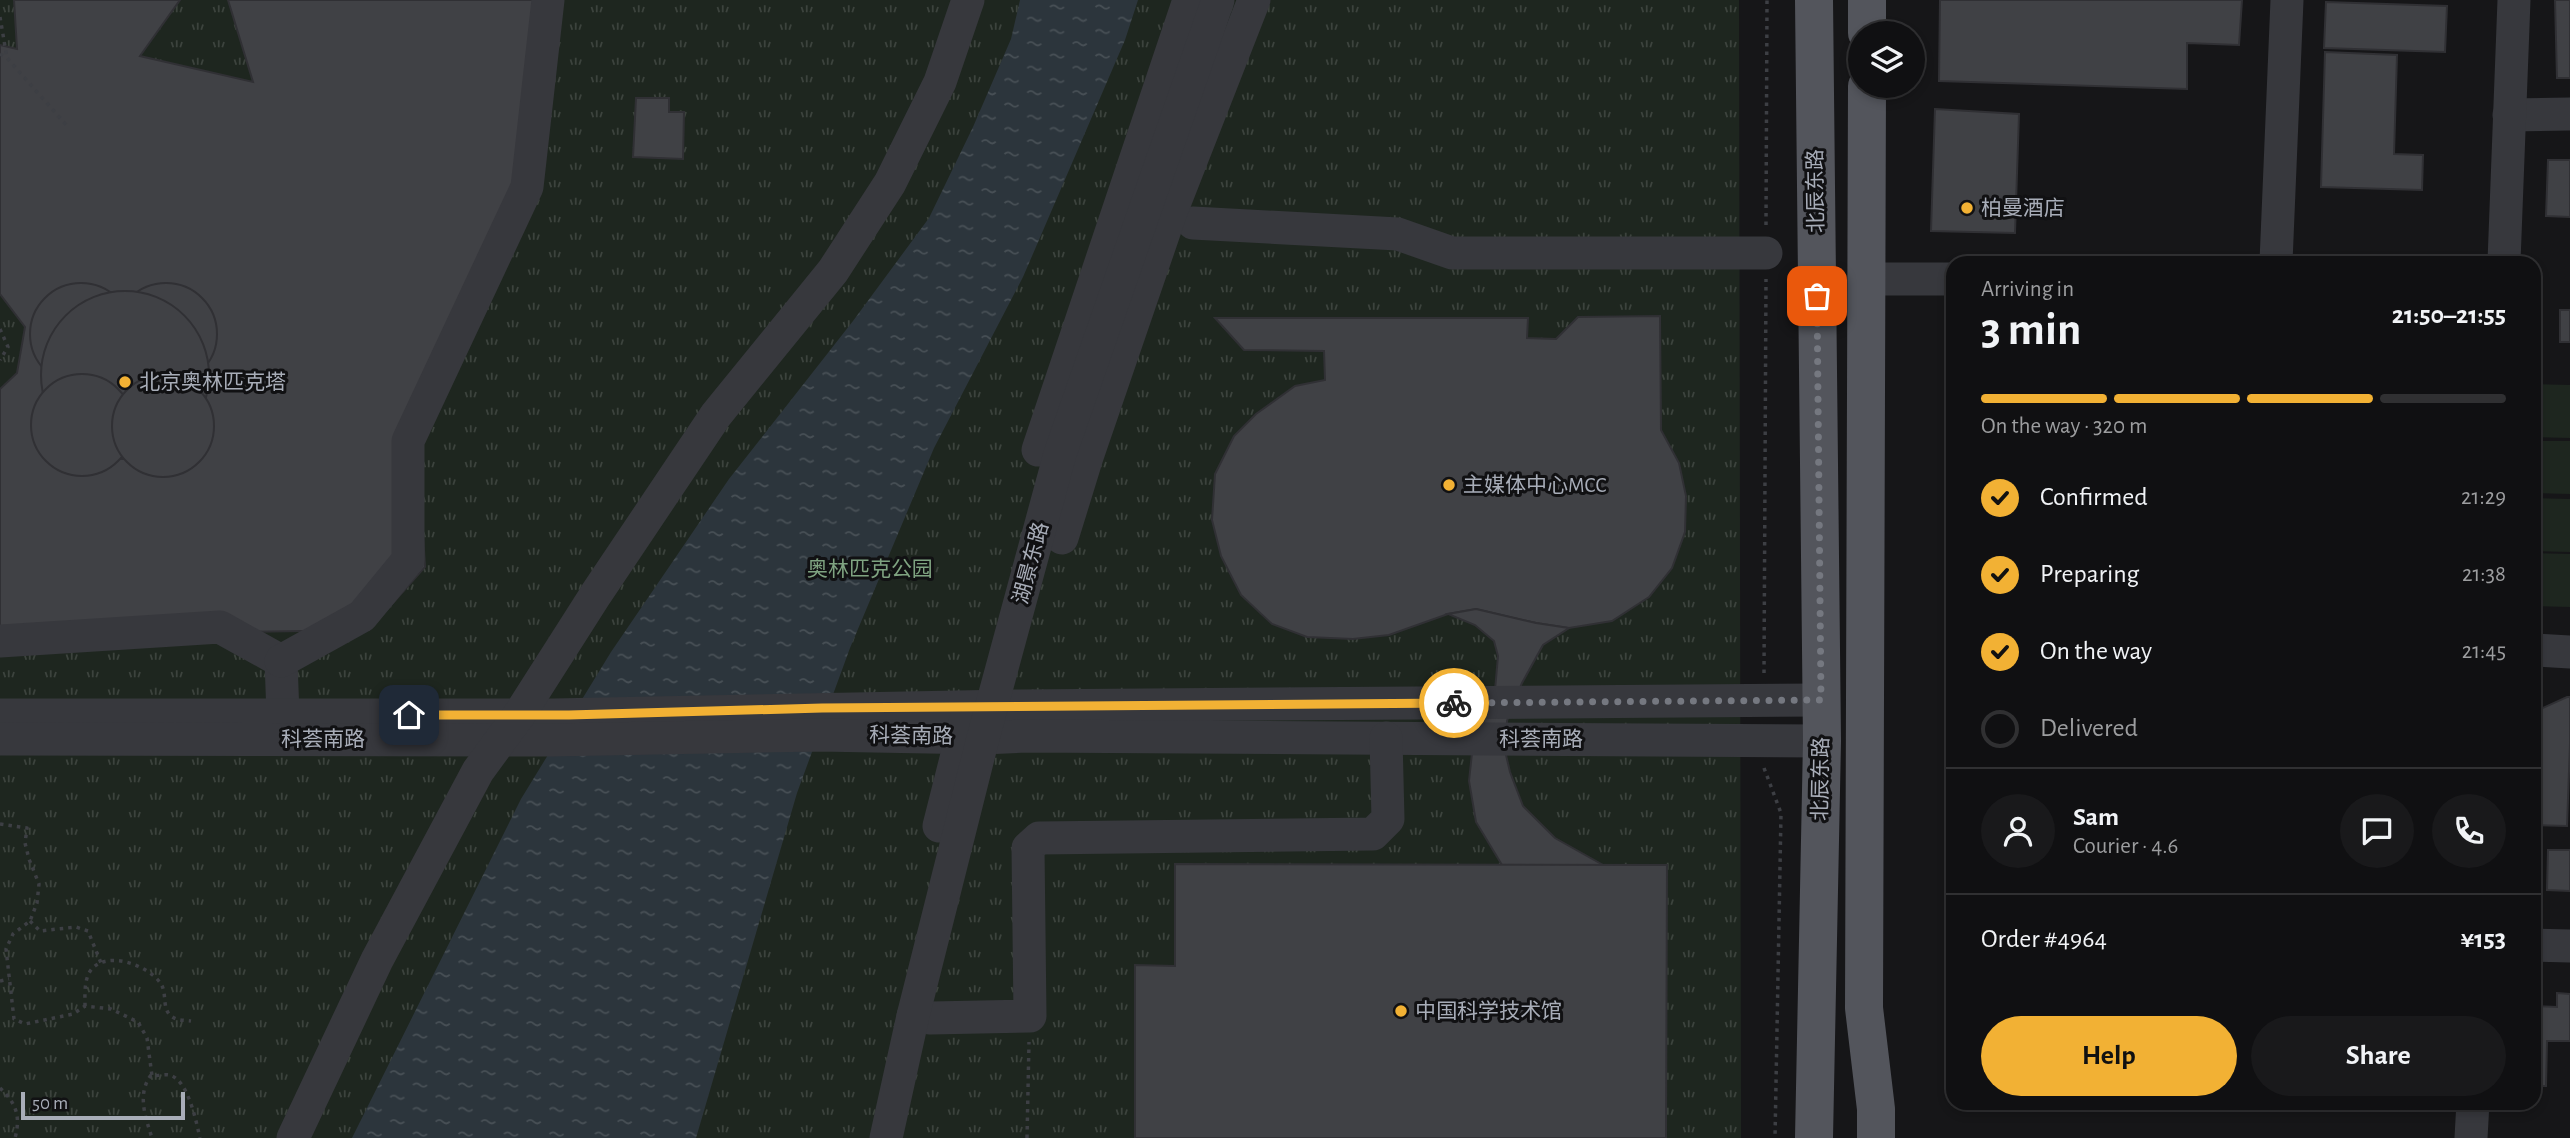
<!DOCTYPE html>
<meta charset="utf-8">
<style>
body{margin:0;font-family:"Alegreya Sans","Noto Sans SC",sans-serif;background:#19191b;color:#f1f3f6;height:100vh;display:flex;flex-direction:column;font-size:26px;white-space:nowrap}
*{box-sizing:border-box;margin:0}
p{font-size:23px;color:#9c9d9f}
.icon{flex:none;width:38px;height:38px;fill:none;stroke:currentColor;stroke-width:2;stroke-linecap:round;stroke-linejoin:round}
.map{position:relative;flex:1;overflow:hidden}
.side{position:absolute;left:1946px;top:256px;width:595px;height:854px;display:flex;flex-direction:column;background:#101012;border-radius:21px;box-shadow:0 4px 10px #0003,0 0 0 2px #303032}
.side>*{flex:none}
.fabs{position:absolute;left:1848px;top:21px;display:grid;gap:14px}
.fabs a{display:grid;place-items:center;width:77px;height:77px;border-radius:50%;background:#101012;box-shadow:0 4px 10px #0003,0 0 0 2px #303032;font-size:35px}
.scale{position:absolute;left:21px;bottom:18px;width:164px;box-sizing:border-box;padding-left:7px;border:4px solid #a8adb8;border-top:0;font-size:19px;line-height:24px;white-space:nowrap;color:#a8adb8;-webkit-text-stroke:5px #111113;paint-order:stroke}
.pin{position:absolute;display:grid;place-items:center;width:60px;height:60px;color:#fff;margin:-30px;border-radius:14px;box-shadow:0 4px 10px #0006}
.courier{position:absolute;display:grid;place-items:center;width:70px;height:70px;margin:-35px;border:5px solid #f2b134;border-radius:50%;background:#fff;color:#222;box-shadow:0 2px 9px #0007}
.headline em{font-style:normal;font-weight:700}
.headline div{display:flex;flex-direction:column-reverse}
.headline{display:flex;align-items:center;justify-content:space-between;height:119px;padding:0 35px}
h1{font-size:46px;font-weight:700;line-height:52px}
.bar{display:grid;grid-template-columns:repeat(4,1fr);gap:10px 7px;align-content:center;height:84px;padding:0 35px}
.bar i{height:9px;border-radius:5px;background:#303032}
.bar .selected{background:#f2b134}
.bar p{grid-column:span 4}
.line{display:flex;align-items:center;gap:18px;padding:0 35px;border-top:2px solid #303032}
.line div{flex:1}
.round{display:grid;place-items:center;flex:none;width:74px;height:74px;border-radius:37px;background:#19191b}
ol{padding:0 35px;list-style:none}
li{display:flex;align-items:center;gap:21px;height:77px}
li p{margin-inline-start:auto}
li .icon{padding:7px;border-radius:50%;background:#f2b134;color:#111;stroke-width:4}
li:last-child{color:#9c9d9f}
li i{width:38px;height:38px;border:4px solid #303032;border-radius:50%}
.action{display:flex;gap:14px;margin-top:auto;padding:14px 35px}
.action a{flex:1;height:80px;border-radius:42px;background:#f2b134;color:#111;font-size:28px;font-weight:700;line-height:80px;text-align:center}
.action a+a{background:#19191b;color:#f1f3f6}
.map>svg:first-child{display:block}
</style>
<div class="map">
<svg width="2570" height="1138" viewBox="0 0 2570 1138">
<defs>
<pattern id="park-tufts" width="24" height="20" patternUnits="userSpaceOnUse" patternTransform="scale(1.75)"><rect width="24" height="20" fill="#1e261f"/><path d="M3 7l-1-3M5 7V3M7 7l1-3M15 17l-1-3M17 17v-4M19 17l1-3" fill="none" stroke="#3c433d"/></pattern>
<pattern id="water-ripples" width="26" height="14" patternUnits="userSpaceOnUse" patternTransform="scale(1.75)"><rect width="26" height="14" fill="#2c353c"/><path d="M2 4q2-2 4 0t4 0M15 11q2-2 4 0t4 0" fill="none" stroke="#485056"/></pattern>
</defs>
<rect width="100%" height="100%" fill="#161618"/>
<path fill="url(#park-tufts)" d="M 0,0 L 1739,0 L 1741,1138 L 0,1138 Z"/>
<g fill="#1e261f">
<path d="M 2534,384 L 2570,385 L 2570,438 L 2534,437 Z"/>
<path d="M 2534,441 L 2570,441 L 2570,494 L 2534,493 Z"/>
<path d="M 2534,498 L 2570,499 L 2570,552 L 2534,551 Z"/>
<path d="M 2534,553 L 2570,554 L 2570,607 L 2534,606 Z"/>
</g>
<path fill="url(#water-ripples)" d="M 1020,0 L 1138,0 L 1125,40 L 1023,277 L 934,448 L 850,648 L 797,793 L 696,1138 L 352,1138 L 521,799 L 611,652 L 729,479 L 853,321 L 929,218 L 973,127 L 1011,39 Z"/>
<g fill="#404145" stroke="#303034" stroke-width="2">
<path d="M 14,0 L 180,0 L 140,56 L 253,82 L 228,0 L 553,0 L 534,194 L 418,447 L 425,567 L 369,630 L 0,636 L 0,389 L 17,373 L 25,327 L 0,294 L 0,45 L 17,49 Z"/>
<path d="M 1940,0 L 2242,0 L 2239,45 L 2187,43 L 2187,89 L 1939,81 Z"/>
<path d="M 2555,0 L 2570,0 L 2570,78 L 2557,78 Z"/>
<path d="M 2326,2 L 2447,6 L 2445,52 L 2324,48 Z"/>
<path d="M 2325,52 L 2397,55 L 2394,154 L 2423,155 L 2422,190 L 2321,187 Z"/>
<path d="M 636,98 L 669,98 L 669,112 L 684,112 L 683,159 L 633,157 Z"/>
<path d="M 1935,109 L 2019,114 L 2015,233 L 1931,231 Z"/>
<path d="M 2548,160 L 2570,160 L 2570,217 L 2546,216 Z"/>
<circle cx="166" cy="334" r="51"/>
<circle cx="81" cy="334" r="51"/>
<circle cx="125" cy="375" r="84"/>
<rect x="2560" y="310" width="10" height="32"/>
<path d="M 1660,316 L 1661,430 L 1679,463 L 1686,496 L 1685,532 L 1672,568 L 1649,597 L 1612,621 L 1569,628 L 1536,623 L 1476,609 L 1448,614 L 1389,635 L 1353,639 L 1307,637 L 1272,624 L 1241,595 L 1221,556 L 1212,520 L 1215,474 L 1234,436 L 1256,414 L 1295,386 L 1325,380 L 1324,351 L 1244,350 L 1215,318 L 1528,318 L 1527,338 L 1556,339 L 1578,317 Z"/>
<circle cx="82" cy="425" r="51"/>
<circle cx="163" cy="426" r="51"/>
<path d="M 1476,609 L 1536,623 L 1569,628 L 1543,645 L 1522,683 L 1507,721 L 1506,755 L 1510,772 L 1523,806 L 1555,838 L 1603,865 L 1502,865 L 1476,822 L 1469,781 L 1472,753 L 1495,690 L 1498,656 L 1494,641 L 1475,625 L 1448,614 Z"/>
<path d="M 2567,697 L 2570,697 L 2570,744 L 2567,826 L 2534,825 L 2534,712 Z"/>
<path d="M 2548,850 L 2570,850 L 2570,891 L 2547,890 Z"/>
<path d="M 1175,864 L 1667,865 L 1666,1138 L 1135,1138 L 1135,965 L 1175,966 Z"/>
<path d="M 2557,993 L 2570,994 L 2570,1041 L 2547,1041 L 2546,1086 L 2534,1086 L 2534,1006 L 2557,1007 Z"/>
</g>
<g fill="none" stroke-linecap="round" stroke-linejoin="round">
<g stroke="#3d3f44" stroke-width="3.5" stroke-dasharray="3.5 5" stroke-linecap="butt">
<path d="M 0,17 L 7,58"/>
<path d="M 0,54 L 7,58 L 68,127"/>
<path d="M 1766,225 L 1767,0"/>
<path d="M 0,329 L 8,347 L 0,360"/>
<path d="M 1764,673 L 1766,279"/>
<path d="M 1764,768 L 1781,813 L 1775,1138"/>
<path d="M 0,824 L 27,828 L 25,843 L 29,859 L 39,884 L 37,903 L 30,921 L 13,934 L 6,949 L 14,1019 L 25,1024 L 73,1014 L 85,1006 L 111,1009 L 138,1022 L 147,1038 L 152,1076 C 157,1076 164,1074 169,1075 C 188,1079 196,1121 200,1138"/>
<path d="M 30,921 L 40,931 L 76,927 L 88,931 L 101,963"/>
<path d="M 0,981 L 9,979"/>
<path d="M 85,1006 C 85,996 84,983 89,973 C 103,948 149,965 161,984 C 167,993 162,1007 170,1015 C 176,1021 184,1020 191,1021"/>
<path d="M 151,1075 C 137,1094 145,1116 152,1138"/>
<path d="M 0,1088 C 16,1103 21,1116 15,1138"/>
<path d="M 1027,1138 L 1029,1042"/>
</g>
<g stroke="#37383d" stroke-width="33">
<path d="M 2509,115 L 2570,114"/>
<path d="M 1193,223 L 1398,234 L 1452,253 L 1766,253"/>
<path d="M 2276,262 L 2287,0"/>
<path d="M 2504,262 L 2514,0"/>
<path d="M 1866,279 L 1953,279"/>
<path d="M 1038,450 L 1189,0"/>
<path d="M 1062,538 L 1087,457 L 1171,212 L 1254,0"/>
<path d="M 0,641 L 220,627 L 281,661 L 283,715"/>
<path d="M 2534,650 L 2570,652"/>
<path d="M 281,661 L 362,616 L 408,560 L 408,441 L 527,187 L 548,0"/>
<path d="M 0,715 L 553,715 L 1009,706 L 1821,700"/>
<path d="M 0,739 L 551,740 L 819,735 L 983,738 L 1026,736 L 1822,741"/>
<path d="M 939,826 L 966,719"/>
<path d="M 2534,945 L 2570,946"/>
<path d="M 913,1016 L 931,1018 L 1030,1016 L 1028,848 L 1039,838 L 1373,834 L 1388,819 L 1386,738"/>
<path d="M 293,1138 L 377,960 L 478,771 L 519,715 L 596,594 L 716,415 L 833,271 L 890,183 L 940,82 L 968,0"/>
<path d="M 886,1138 L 913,1016 L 983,738 L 1060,454 L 1218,0"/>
<path d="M 2471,1138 L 2473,1102"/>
</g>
<g stroke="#53555c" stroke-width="38">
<path d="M 1814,0 L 1822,741 L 1814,1138"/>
<path d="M 1867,33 L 1867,0"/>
<path d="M 1867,86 L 1864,1008 L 1876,1109 L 1876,1138"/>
</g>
</g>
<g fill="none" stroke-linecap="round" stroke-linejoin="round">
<path stroke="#757880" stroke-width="7" stroke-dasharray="0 12.6" d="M 1454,703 L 1821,700 L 1817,296"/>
<path stroke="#f2b134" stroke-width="9" d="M 409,715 L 569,715 L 822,708 L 1454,703"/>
</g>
<g fill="#f2b134" stroke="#111113" stroke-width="2.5">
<circle cx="1967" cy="208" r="7"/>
<circle cx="125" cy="382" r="7"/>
<circle cx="1449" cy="485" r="7"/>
<circle cx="1401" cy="1011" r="7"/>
</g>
<g text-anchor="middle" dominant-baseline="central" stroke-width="6" stroke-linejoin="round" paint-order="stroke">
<g font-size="21" fill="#a8adb8" stroke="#111113">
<text transform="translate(1816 191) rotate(-91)">北辰东路</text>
<text transform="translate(1031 563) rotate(-75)">湖景东路</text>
<text transform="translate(911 736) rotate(1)">科荟南路</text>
<text x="323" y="739">科荟南路</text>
<text x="1541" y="739">科荟南路</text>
<text transform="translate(1821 779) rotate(-89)">北辰东路</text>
</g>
<g font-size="21" fill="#a8adb8" stroke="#111113" text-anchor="start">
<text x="1981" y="208">柏曼酒店</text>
<text x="139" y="382">北京奥林匹克塔</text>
<text x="1463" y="485">主媒体中心MCC</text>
<text x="1415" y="1011">中国科学技术馆</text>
</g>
<g font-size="21" fill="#7fa381" stroke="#111113">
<text x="870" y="569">奥林匹克公园</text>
</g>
</g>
</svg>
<div class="fabs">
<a><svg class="icon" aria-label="layers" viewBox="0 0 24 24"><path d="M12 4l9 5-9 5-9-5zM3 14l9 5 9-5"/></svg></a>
</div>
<div class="scale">50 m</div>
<div class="pin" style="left:1817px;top:296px;background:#ea580c"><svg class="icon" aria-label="bag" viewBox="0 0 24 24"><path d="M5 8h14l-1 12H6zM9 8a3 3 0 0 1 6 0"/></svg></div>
<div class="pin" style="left:409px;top:715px;background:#1f2937"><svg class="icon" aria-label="home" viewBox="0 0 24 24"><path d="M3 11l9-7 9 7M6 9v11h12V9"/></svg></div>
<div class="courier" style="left:1454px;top:703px"><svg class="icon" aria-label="bike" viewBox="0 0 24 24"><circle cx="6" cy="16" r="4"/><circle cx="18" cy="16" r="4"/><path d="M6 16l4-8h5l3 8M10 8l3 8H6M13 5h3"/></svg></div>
<section class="side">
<div class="headline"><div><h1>3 min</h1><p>Arriving in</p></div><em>21:50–21:55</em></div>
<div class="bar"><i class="selected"></i><i class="selected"></i><i class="selected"></i><i></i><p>On the way · 320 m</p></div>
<ol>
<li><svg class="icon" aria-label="check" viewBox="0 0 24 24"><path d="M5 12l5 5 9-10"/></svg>Confirmed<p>21:29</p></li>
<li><svg class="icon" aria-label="check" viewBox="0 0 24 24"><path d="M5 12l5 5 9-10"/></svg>Preparing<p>21:38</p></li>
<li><svg class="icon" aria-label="check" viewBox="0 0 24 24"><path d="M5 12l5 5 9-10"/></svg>On the way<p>21:45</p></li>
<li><i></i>Delivered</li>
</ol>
<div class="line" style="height:126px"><a class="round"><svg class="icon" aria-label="person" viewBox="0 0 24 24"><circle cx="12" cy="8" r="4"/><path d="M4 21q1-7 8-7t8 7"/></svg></a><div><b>Sam</b><p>Courier · 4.6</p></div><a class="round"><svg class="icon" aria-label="chat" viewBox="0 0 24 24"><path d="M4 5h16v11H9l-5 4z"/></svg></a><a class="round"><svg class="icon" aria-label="phone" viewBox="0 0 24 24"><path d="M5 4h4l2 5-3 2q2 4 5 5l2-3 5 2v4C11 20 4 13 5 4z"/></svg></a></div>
<div class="line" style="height:91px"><div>Order #4964</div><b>¥153</b></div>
<div class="action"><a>Help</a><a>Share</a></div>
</section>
</div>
